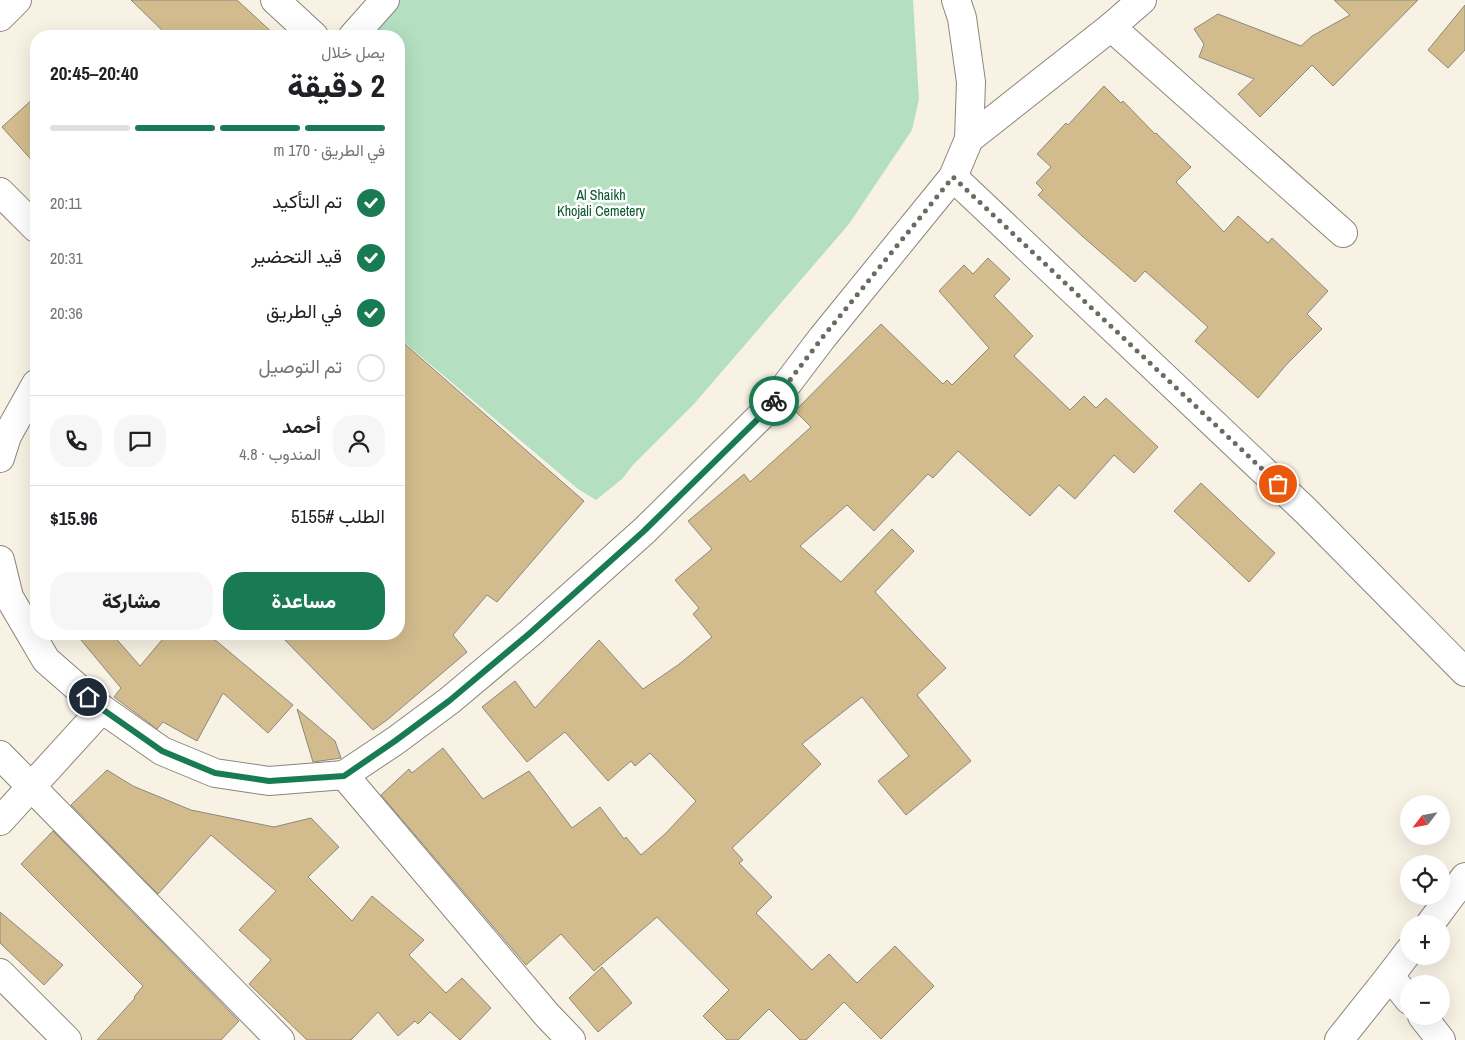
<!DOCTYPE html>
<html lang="ar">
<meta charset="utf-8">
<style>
body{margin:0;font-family:"Archivo Narrow",Vazirmatn,sans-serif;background:#f6f6f6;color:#202124;direction:rtl;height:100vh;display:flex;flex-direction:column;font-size:19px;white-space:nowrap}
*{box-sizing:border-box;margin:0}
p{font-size:16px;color:#757577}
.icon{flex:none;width:28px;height:28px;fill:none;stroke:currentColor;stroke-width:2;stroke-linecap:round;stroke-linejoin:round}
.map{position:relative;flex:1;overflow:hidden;direction:ltr}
.side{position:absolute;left:30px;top:30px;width:375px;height:610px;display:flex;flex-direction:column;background:#fff;border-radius:20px;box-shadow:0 5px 20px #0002;direction:rtl}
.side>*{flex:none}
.needle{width:32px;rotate:238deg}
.controls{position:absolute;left:1400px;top:795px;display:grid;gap:10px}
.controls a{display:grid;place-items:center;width:50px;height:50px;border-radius:50%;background:#fff;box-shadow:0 5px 20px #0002;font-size:25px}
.pin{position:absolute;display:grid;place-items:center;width:42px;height:42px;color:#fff;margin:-21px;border:2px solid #fff;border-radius:50%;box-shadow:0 1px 5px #0007}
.courier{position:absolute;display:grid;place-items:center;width:50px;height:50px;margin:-25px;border:4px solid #197b53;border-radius:50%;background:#fff;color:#222;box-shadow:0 1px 6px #0007}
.headline em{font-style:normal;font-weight:800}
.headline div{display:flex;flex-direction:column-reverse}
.headline{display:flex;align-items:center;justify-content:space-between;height:85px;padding:0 20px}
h1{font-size:32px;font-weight:800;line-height:38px}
.bar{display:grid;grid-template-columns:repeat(4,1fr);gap:8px 5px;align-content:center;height:60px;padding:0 20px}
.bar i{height:6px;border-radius:4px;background:#e0e0e0}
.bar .active{background:#197b53}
.bar p{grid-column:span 4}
.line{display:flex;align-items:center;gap:12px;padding:0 20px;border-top:1px solid #e0e0e0}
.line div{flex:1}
.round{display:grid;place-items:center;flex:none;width:52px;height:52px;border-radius:20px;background:#f6f6f6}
ol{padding:0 20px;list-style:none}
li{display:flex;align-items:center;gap:15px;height:55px}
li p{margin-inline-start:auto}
li .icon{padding:5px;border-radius:50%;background:#197b53;color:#fff;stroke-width:4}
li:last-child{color:#757577}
li i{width:28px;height:28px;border:2px solid #e0e0e0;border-radius:50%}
.action{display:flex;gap:10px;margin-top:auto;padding:10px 20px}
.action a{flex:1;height:58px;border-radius:20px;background:#197b53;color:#fff;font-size:20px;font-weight:800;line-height:58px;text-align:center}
.action a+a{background:#f6f6f6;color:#202124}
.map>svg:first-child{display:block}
</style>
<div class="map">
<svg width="1465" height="1040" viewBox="0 0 1465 1040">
<rect width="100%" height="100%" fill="#f8f2e5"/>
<path fill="#b4dfc0" d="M 397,0 L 913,0 L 919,99 L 912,130 L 849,224 L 694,404 L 633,465 L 622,479 L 596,500 L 578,489 L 399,338 L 399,36 L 364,36 Z"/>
<g fill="#d2bc8e" stroke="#8d887d">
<path d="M 131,0 L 237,0 L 276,36 L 168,36 Z"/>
<path d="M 1334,0 L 1418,0 L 1333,86 L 1312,65 L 1260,117 L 1238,94 L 1254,79 L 1199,57 L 1204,44 L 1194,29 L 1218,14 L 1301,46 L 1312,36 L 1350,15 Z"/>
<path d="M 1465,5 L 1465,50 L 1448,68 L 1428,50 Z"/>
<path d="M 1104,86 L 1121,103 L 1123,101 L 1155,134 L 1156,133 L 1191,167 L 1176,182 L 1224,232 L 1238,216 L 1268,243 L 1272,238 L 1328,291 L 1307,314 L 1322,329 L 1287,364 L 1258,398 L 1195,341 L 1208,327 L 1145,271 L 1135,282 L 1082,236 L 1038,195 L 1043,190 L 1036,183 L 1051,167 L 1037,154 L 1066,123 L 1068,125 Z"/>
<path d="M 36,96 L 36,165 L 2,127 Z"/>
<path d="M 988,258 L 1010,279 L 994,296 L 1033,336 L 1014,356 L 1070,410 L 1084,396 L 1096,408 L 1106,398 L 1158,447 L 1134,473 L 1114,455 L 1075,499 L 1059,485 L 1030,516 L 958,451 L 933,478 L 928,474 L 874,531 L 847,505 L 800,546 L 841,582 L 892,529 L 914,551 L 875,592 L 946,668 L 917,695 L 971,761 L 906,815 L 878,781 L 909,756 L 862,697 L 802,744 L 821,764 L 732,848 L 743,860 L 739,863 L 772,897 L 756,913 L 812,970 L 829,954 L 857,983 L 895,946 L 934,986 L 881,1039 L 844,1002 L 806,1040 L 800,1040 L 769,1009 L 738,1040 L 727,1040 L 703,1016 L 729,990 L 657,917 L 594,971 L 561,934 L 526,965 L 381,795 L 409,769 L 412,773 L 443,748 L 483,799 L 529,771 L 572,828 L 600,807 L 624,839 L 626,837 L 641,855 L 665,834 L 696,801 L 650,753 L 635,766 L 631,761 L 608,781 L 565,732 L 527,762 L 482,707 L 515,681 L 535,708 L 599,640 L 643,689 L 678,665 L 712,637 L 693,614 L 699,608 L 675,580 L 712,549 L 688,521 L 744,474 L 750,482 L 811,427 L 795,411 L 881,324 L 943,384 L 947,380 L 952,385 L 989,348 L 939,291 L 964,265 L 973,274 Z"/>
<path d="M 399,339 L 584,501 L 497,602 L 487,595 L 453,635 L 467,652 L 387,720 L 373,730 L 279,634 L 399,634 Z"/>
<path d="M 1201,483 L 1275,553 L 1249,582 L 1174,511 Z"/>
<path d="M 76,634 L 112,634 L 140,666 L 167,634 L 208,634 L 293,705 L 268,733 L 223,693 L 197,741 L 163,722 L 157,729 L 114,697 L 121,688 Z"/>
<path d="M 297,709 L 335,741 L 341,758 L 313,762 Z"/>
<path d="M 107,770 L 133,786 L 191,810 L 274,827 L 311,818 L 339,847 L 308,877 L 352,921 L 372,896 L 424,940 L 409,955 L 446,993 L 462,978 L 491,1008 L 460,1040 L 430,1012 L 418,1024 L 415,1021 L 398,1036 L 378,1012 L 351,1040 L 307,1040 L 249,984 L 271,960 L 239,930 L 276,891 L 211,835 L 158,894 L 71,805 Z"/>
<path d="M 53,831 L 239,1021 L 221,1040 L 97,1040 L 135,998 L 134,997 L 143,986 L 21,864 Z"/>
<path d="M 0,912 L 63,965 L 44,985 L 0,943 Z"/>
<path d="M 602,967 L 632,1003 L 598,1032 L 569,998 Z"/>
</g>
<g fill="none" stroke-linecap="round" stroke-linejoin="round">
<g stroke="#8b857a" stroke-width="30">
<g id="street">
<path d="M 275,0 L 314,36"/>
<path d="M 0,17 L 17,0"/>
<path d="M 1111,27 L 1343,233"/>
<path d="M 353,36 L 385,0"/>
<path d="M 969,139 L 1111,27 L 1142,0"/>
<path d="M 953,177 L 1306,511 L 1465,672"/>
<path d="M 0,192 L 36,228"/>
<path d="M 0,458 L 7,436 L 36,384"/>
<path d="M 0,560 L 9,597 L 46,660 L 102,709 L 162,751 L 215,773 L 269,781 L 344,775 L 547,1015 L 571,1040"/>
<path d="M 0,755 L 280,1040"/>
<path d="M 344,775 L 395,741 L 449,701 L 530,633 L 644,531 L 769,408 L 822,338 L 953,177 L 969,139 L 971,82 L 962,18 L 956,0"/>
<path d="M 0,821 L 102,709"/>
<path d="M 1430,924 L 1465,877"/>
<path d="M 0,973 L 67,1040"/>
<path d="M 1390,976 L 1409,951"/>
<path d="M 1422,1016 L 1441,1040"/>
<path d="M 1339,1040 L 1390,976 L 1409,1000"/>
</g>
</g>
<use href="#street" stroke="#fff" stroke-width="28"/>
</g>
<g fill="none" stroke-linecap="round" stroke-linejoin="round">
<path stroke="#6d6a62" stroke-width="5" stroke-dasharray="0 9" d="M 774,401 L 822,338 L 953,177 L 1278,484"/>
<path stroke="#197b53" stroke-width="6" d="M 88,697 L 102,709 L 162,751 L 215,773 L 269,781 L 344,776 L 395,741 L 449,701 L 530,633 L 644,531 L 769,408 L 774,401"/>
</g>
<g text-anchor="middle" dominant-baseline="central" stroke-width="5" stroke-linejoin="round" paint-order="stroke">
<g font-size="14" fill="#08542c" stroke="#fff">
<text x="601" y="195">Al Shaikh<tspan x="601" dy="16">Khojali Cemetery</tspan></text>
</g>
</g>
</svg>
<div class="controls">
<a><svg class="needle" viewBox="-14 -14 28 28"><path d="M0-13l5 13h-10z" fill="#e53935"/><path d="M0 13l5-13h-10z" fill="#757577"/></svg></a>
<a><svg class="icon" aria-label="locate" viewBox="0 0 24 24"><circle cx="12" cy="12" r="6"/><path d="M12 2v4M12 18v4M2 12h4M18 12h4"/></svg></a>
<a>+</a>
<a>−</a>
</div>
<div class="pin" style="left:1278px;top:484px;background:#ea580c"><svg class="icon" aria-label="bag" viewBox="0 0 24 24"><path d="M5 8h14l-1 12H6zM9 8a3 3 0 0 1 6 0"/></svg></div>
<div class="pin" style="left:88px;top:697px;background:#1f2937"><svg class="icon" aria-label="home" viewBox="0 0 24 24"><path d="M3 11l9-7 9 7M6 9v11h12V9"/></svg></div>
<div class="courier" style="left:774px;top:401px"><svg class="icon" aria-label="bike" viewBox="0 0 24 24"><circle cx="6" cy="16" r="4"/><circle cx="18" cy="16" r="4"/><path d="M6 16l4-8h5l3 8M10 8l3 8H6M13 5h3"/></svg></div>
<section class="side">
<div class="headline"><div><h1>2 دقيقة</h1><p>يصل خلال</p></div><em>20:40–20:45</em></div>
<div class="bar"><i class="active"></i><i class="active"></i><i class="active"></i><i></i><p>في الطريق · 170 m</p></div>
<ol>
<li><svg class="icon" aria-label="check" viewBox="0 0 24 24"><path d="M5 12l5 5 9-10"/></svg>تم التأكيد<p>20:11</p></li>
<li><svg class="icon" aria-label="check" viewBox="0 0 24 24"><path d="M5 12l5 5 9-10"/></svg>قيد التحضير<p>20:31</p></li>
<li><svg class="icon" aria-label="check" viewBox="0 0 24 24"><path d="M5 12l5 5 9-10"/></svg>في الطريق<p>20:36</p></li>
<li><i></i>تم التوصيل</li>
</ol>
<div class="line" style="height:90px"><a class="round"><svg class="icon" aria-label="person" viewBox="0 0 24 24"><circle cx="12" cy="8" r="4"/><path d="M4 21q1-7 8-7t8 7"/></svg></a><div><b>أحمد</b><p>المندوب · 4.8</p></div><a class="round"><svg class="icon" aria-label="chat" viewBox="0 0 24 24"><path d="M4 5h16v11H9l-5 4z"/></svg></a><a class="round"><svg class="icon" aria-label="phone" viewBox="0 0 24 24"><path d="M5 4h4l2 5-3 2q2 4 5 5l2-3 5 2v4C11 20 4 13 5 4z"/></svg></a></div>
<div class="line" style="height:65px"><div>الطلب #5155</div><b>$15.96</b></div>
<div class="action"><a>مساعدة</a><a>مشاركة</a></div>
</section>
</div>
